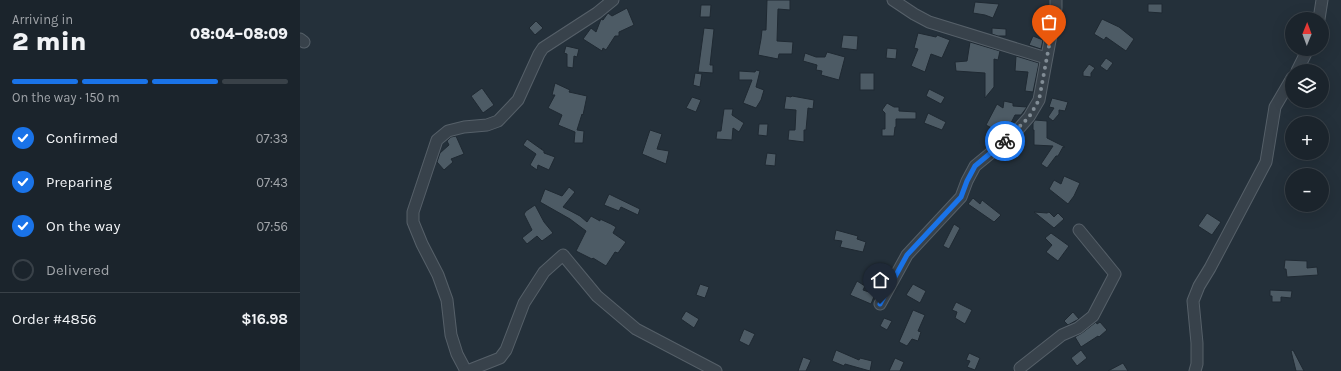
<!DOCTYPE html>
<meta charset="utf-8">
<style>
body{margin:0;font-family:Karla,sans-serif;background:#242c34;color:#f1f3f6;height:100vh;display:flex;flex-direction:column;font-size:15px;white-space:nowrap}
*{box-sizing:border-box;margin:0}
p{font-size:13px;color:#a0a4a9}
.icon{flex:none;width:22px;height:22px;fill:none;stroke:currentColor;stroke-width:2;stroke-linecap:round;stroke-linejoin:round}
.map{position:relative;flex:1;overflow:hidden}
.sheet{display:flex;flex-direction:column;background:#1b242c;width:300px}
.sheet>*{flex:none}
.needle{width:26px;rotate:1deg}
.buttons{position:absolute;left:985px;top:12px;display:grid;gap:8px}
.buttons a{display:grid;place-items:center;width:44px;height:44px;border-radius:50%;background:#1b242c;box-shadow:0 4px 16px #0002,0 0 0 1px #394148;font-size:20px}
.pin{position:absolute;display:grid;place-items:center;width:34px;height:34px;color:#fff;margin:-41px -17px;border-radius:50% 50% 50% 0;rotate:-45deg;box-shadow:0 0 4px #0007}
.pin .icon{rotate:45deg}
.courier{position:absolute;display:grid;place-items:center;width:40px;height:40px;margin:-20px;border:3px solid #1a73e8;border-radius:50%;background:#fff;color:#222;box-shadow:0 1px 5px #0007}
.head em{font-style:normal;font-weight:800}
.head div{display:flex;flex-direction:column-reverse}
.head{display:flex;align-items:center;justify-content:space-between;height:68px;padding:0 12px}
h1{font-size:26px;font-weight:800;line-height:30px}
.bar{display:grid;grid-template-columns:repeat(4,1fr);gap:6px 4px;align-content:center;height:48px;padding:0 12px}
.bar i{height:5px;border-radius:3px;background:#394148}
.bar .on{background:#1a73e8}
.bar p{grid-column:span 4}
.line{display:flex;align-items:center;gap:10px;padding:0 12px;border-top:1px solid #394148}
.line div{flex:1}
ol{padding:0 12px;list-style:none}
li{display:flex;align-items:center;gap:12px;height:44px}
li p{margin-inline-start:auto}
li .icon{padding:4px;border-radius:50%;background:#1a73e8;color:#fff;stroke-width:4}
li:last-child{color:#a0a4a9}
li i{width:22px;height:22px;border:2px solid #394148;border-radius:50%}
main{display:flex;flex:1;min-height:0}
.map>svg:first-child{display:block}
</style>
<main>
<section class="sheet">
<div class="head"><div><h1>2 min</h1><p>Arriving in</p></div><em>08:04–08:09</em></div>
<div class="bar"><i class="on"></i><i class="on"></i><i class="on"></i><i></i><p>On the way · 150 m</p></div>
<ol>
<li><svg class="icon" aria-label="check" viewBox="0 0 24 24"><path d="M5 12l5 5 9-10"/></svg>Confirmed<p>07:33</p></li>
<li><svg class="icon" aria-label="check" viewBox="0 0 24 24"><path d="M5 12l5 5 9-10"/></svg>Preparing<p>07:43</p></li>
<li><svg class="icon" aria-label="check" viewBox="0 0 24 24"><path d="M5 12l5 5 9-10"/></svg>On the way<p>07:56</p></li>
<li><i></i>Delivered</li>
</ol>
<div class="line" style="height:52px"><div>Order #4856</div><b>$16.98</b></div>
</section>
<div class="map">
<svg width="1041" height="371" viewBox="0 0 1041 371">
<rect width="100%" height="100%" fill="#24303a"/>
<g fill="#4d5b65" stroke="#1f2932">
<path d="M 467,0 L 490,0 L 490,10 L 478,9 L 477,41 L 493,42 L 492,54 L 479,54 L 478,59 L 458,55 L 461,39 L 462,30 L 466,30 Z"/>
<path d="M 675,2 L 699,4 L 693,18 L 685,15 L 673,13 Z"/>
<path d="M 848,4 L 862,4 L 862,13 L 848,12 Z"/>
<path d="M 401,5 L 411,5 L 410,17 L 400,17 Z"/>
<path d="M 327,8 L 334,25 L 319,32 L 319,36 L 315,36 L 306,50 L 303,48 L 302,51 L 283,39 L 291,28 L 296,32 L 301,19 L 303,20 L 308,13 L 312,16 Z"/>
<path d="M 802,19 L 819,27 L 834,39 L 826,51 L 806,37 L 804,40 L 794,34 Z"/>
<path d="M 236,21 L 243,28 L 235,35 L 229,28 Z"/>
<path d="M 404,28 L 414,29 L 410,65 L 413,65 L 413,73 L 398,72 Z"/>
<path d="M 692,28 L 706,29 L 706,36 L 698,36 L 692,34 Z"/>
<path d="M 618,33 L 636,37 L 637,35 L 650,40 L 642,58 L 631,54 L 625,72 L 611,66 L 618,49 L 614,48 Z"/>
<path d="M 543,35 L 558,36 L 557,50 L 541,48 Z"/>
<path d="M 733,36 L 743,40 L 741,49 L 729,45 Z"/>
<path d="M 670,42 L 700,51 L 698,60 L 694,59 L 694,87 L 685,98 L 685,73 L 656,71 L 655,62 L 667,61 Z"/>
<path d="M 266,46 L 279,49 L 277,57 L 274,56 L 273,68 L 267,67 L 267,54 L 264,53 Z"/>
<path d="M 587,48 L 597,49 L 596,59 L 586,58 Z"/>
<path d="M 527,52 L 545,57 L 539,80 L 521,75 L 522,71 L 516,70 L 517,65 L 503,61 L 505,53 L 516,57 L 525,57 Z"/>
<path d="M 716,56 L 739,63 L 733,92 L 725,91 L 728,72 L 715,71 Z"/>
<path d="M 806,58 L 813,63 L 807,71 L 800,66 Z"/>
<path d="M 789,64 L 795,68 L 791,73 L 791,77 L 783,76 L 783,72 Z"/>
<path d="M 456,70 L 460,71 L 456,87 L 464,90 L 461,100 L 456,108 L 443,103 L 452,80 L 439,80 L 439,71 L 455,72 Z"/>
<path d="M 395,73 L 402,74 L 400,87 L 393,85 Z"/>
<rect x="560" y="73" width="14" height="17"/>
<path d="M 255,83 L 270,90 L 269,92 L 287,96 L 283,115 L 282,114 L 277,130 L 284,131 L 283,143 L 274,143 L 275,132 L 258,125 L 262,115 L 248,108 L 255,95 L 252,95 Z"/>
<path d="M 182,88 L 194,105 L 183,113 L 171,96 Z"/>
<path d="M 629,89 L 645,97 L 641,104 L 626,96 Z"/>
<path d="M 486,96 L 491,97 L 492,96 L 514,100 L 513,109 L 508,108 L 506,130 L 504,130 L 504,142 L 488,140 L 489,130 L 495,130 L 496,110 L 484,109 Z"/>
<path d="M 392,97 L 401,100 L 396,112 L 386,108 Z"/>
<path d="M 752,98 L 768,102 L 765,111 L 759,110 L 759,114 L 753,121 L 748,117 L 754,108 L 749,107 Z"/>
<path d="M 704,101 L 713,103 L 713,106 L 727,107 L 721,115 L 715,115 L 707,131 L 703,134 L 686,125 L 697,104 L 703,108 Z"/>
<path d="M 587,103 L 594,107 L 599,107 L 599,111 L 616,112 L 616,119 L 596,119 L 596,127 L 595,127 L 594,136 L 582,136 L 582,129 L 585,129 L 585,113 L 582,110 Z"/>
<path d="M 424,109 L 433,109 L 432,115 L 444,123 L 439,132 L 433,128 L 432,140 L 416,139 L 417,131 L 421,131 Z"/>
<path d="M 628,113 L 646,122 L 642,130 L 624,123 Z"/>
<path d="M 735,120 L 747,121 L 747,138 L 765,147 L 763,147 L 758,156 L 756,156 L 747,168 L 741,164 L 753,146 L 734,145 L 734,130 L 733,130 L 733,123 Z"/>
<path d="M 459,124 L 468,124 L 467,136 L 458,135 Z"/>
<path d="M 350,130 L 362,134 L 357,149 L 369,151 L 366,164 L 342,154 Z"/>
<path d="M 156,136 L 164,154 L 151,159 L 153,162 L 144,170 L 137,162 L 140,153 L 149,145 L 147,141 L 151,137 Z"/>
<path d="M 227,139 L 241,149 L 242,148 L 241,149 L 244,151 L 244,153 L 255,157 L 249,170 L 238,165 L 237,170 L 230,165 L 236,154 L 223,145 Z"/>
<path d="M 467,153 L 476,154 L 475,166 L 465,165 Z"/>
<path d="M 764,176 L 780,183 L 774,196 L 768,204 L 749,189 L 754,180 L 761,184 Z"/>
<path d="M 269,187 L 275,192 L 263,207 L 280,216 L 287,222 L 291,216 L 300,221 L 300,219 L 311,224 L 316,227 L 313,233 L 326,242 L 318,253 L 315,252 L 306,266 L 293,258 L 292,259 L 276,251 L 286,231 L 270,219 L 240,202 L 245,189 L 262,196 Z"/>
<path d="M 309,194 L 340,209 L 338,215 L 321,207 L 319,211 L 304,205 Z"/>
<path d="M 673,198 L 680,204 L 682,200 L 701,215 L 694,222 L 668,204 Z"/>
<path d="M 235,205 L 244,222 L 253,233 L 242,241 L 237,236 L 227,244 L 222,238 L 232,230 L 224,214 L 226,211 Z"/>
<path d="M 734,212 L 747,213 L 749,212 L 754,217 L 758,213 L 764,219 L 754,228 Z"/>
<path d="M 907,213 L 921,222 L 912,235 L 898,226 Z"/>
<path d="M 654,224 L 660,228 L 649,249 L 643,246 Z"/>
<path d="M 536,230 L 558,236 L 557,239 L 566,242 L 563,252 L 540,247 L 542,241 L 534,240 Z"/>
<path d="M 751,233 L 769,246 L 758,261 L 746,252 L 752,245 L 745,238 Z"/>
<path d="M 985,260 L 1007,261 L 1007,268 L 1017,267 L 1018,275 L 987,277 L 986,269 L 984,269 Z"/>
<path d="M 557,281 L 565,286 L 563,290 L 575,294 L 571,304 L 550,295 Z"/>
<path d="M 400,284 L 409,287 L 405,298 L 396,295 Z"/>
<path d="M 613,284 L 626,291 L 620,303 L 606,295 Z"/>
<path d="M 970,290 L 992,291 L 991,298 L 981,297 L 981,302 L 972,302 L 972,296 L 970,296 Z"/>
<path d="M 656,302 L 672,310 L 665,324 L 655,318 L 657,312 L 652,310 Z"/>
<path d="M 613,310 L 625,315 L 618,331 L 621,332 L 618,341 L 612,339 L 607,346 L 599,342 Z"/>
<path d="M 386,311 L 399,319 L 394,328 L 381,319 Z"/>
<path d="M 773,312 L 779,319 L 768,325 L 764,321 Z"/>
<path d="M 584,318 L 592,321 L 587,330 L 580,326 Z"/>
<path d="M 796,322 L 797,324 L 800,322 L 807,330 L 799,337 L 798,336 L 781,347 L 775,337 L 782,333 Z"/>
<path d="M 444,329 L 455,334 L 449,346 L 439,341 Z"/>
<path d="M 536,350 L 559,360 L 560,358 L 572,361 L 570,371 L 545,364 L 544,366 L 532,361 Z"/>
<path d="M 781,350 L 787,358 L 777,366 L 771,358 Z"/>
<path d="M 993,350 L 1004,371 L 996,371 L 991,351 Z"/>
<path d="M 669,353 L 680,358 L 675,370 L 667,367 L 670,361 L 666,360 Z"/>
<path d="M 503,357 L 511,360 L 506,371 L 498,371 Z"/>
<path d="M 595,358 L 604,362 L 600,371 L 589,371 Z"/>
<path d="M 823,363 L 828,371 L 808,371 Z"/>
</g>
<g fill="none" stroke-linecap="round" stroke-linejoin="round">
<g stroke="#566069" stroke-width="13">
<g id="minor">
<path d="M 593,0 L 614,14 L 629,22 L 746,58"/>
<path d="M 1019,19 L 1022,0"/>
<path d="M 0,39 L 4,42"/>
<path d="M 997,71 L 1008,49"/>
<path d="M 580,304 L 607,255 L 661,197 L 667,181 L 675,166 L 715,133 L 729,117 L 739,100 L 756,8 L 756,0"/>
<path d="M 720,368 L 762,335 L 778,328 L 793,316 L 815,274 L 779,230"/>
<path d="M 166,371 L 157,354 L 151,335 L 147,300 L 138,275 L 122,244 L 113,222 L 113,212 L 137,140 L 148,131 L 164,127 L 187,125 L 198,121 L 218,100 L 239,54 L 243,48 L 297,13 L 313,0"/>
<path d="M 167,371 L 200,358 L 206,350 L 224,303 L 244,272 L 263,255 L 297,296 L 336,329 L 416,371"/>
<path d="M 895,371 L 897,364 L 897,343 L 893,301 L 899,286 L 910,268 L 966,162 L 975,107 L 992,78"/>
</g>
</g>
<use href="#minor" stroke="#38424b" stroke-width="11"/>
</g>
<g fill="none" stroke-linecap="round" stroke-linejoin="round">
<path stroke="#818c95" stroke-width="4" stroke-dasharray="0 7.2" d="M 705,141 L 729,117 L 739,100 L 749,46"/>
<path stroke="#1a73e8" stroke-width="5" d="M 580,304 L 607,255 L 661,197 L 667,181 L 675,166 L 705,141"/>
</g>
</svg>
<div class="buttons">
<a><svg class="needle" viewBox="-14 -14 28 28"><path d="M0-13l5 13h-10z" fill="#e53935"/><path d="M0 13l5-13h-10z" fill="#a0a4a9"/></svg></a>
<a><svg class="icon" aria-label="layers" viewBox="0 0 24 24"><path d="M12 4l9 5-9 5-9-5zM3 14l9 5 9-5"/></svg></a>
<a>+</a>
<a>−</a>
</div>
<div class="pin" style="left:749px;top:46px;background:#ea580c"><svg class="icon" aria-label="bag" viewBox="0 0 24 24"><path d="M5 8h14l-1 12H6zM9 8a3 3 0 0 1 6 0"/></svg></div>
<div class="pin" style="left:580px;top:304px;background:#1f2937"><svg class="icon" aria-label="home" viewBox="0 0 24 24"><path d="M3 11l9-7 9 7M6 9v11h12V9"/></svg></div>
<div class="courier" style="left:705px;top:141px"><svg class="icon" aria-label="bike" viewBox="0 0 24 24"><circle cx="6" cy="16" r="4"/><circle cx="18" cy="16" r="4"/><path d="M6 16l4-8h5l3 8M10 8l3 8H6M13 5h3"/></svg></div>
</div>
</main>
